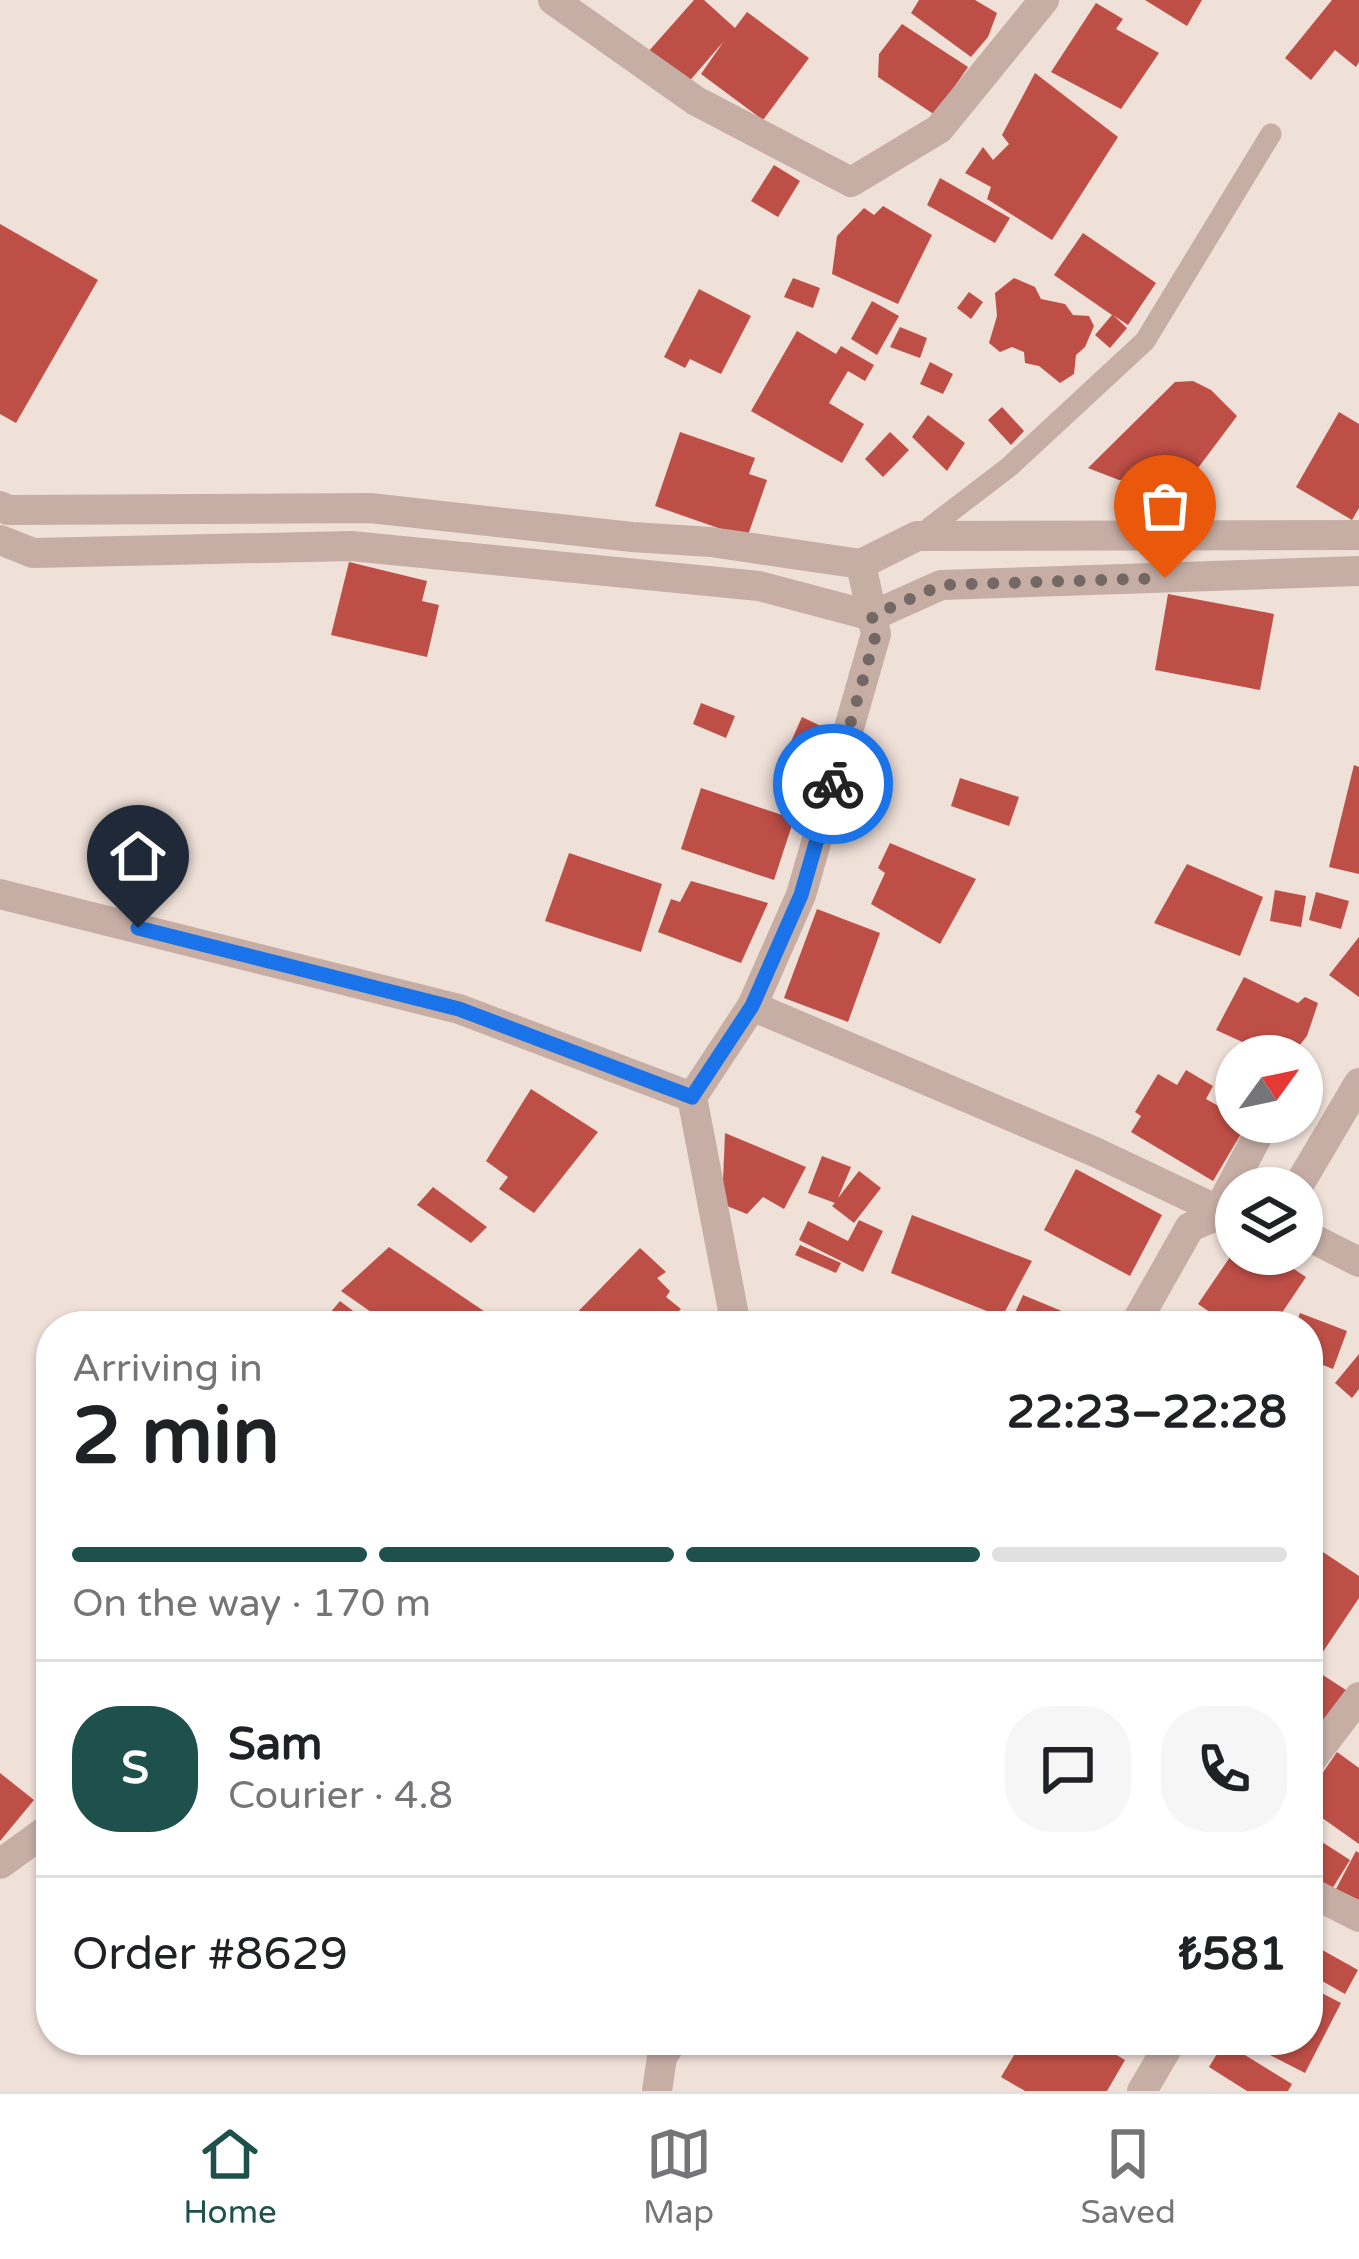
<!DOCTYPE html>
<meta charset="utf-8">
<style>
body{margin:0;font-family:"Varela Round",sans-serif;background:#f6f6f6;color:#202124;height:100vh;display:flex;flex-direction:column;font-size:45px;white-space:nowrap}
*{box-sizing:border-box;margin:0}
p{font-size:39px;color:#757577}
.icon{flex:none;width:66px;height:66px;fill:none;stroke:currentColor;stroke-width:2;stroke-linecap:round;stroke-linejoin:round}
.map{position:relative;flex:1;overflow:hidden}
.panel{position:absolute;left:36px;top:1311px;width:1287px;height:744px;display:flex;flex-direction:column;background:#fff;border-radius:48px;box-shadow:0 3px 9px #0004}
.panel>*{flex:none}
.needle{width:78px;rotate:57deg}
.buttons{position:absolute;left:1215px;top:1035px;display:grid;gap:24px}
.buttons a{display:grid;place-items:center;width:108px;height:108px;border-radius:50%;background:#fff;box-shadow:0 3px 9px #0004;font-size:60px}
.pin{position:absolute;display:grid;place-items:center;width:102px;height:102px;color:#fff;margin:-123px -51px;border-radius:50% 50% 50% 0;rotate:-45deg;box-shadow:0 0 12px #0007}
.pin .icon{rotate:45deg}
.courier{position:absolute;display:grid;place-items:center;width:120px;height:120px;margin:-60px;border:9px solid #1a73e8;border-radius:50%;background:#fff;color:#222;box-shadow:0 3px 15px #0007}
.head em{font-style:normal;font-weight:700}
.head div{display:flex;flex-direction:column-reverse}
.head{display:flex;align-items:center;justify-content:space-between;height:204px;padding:0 36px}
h1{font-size:78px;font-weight:700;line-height:90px}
.bar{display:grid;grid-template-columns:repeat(4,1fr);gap:18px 12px;align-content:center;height:144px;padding:0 36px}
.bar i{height:15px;border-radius:9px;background:#e0e0e0}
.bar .active{background:#1e514b}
.bar p{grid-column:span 4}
.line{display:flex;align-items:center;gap:30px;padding:0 36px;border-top:3px solid #e0e0e0}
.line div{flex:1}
.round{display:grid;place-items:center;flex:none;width:126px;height:126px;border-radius:48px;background:#f6f6f6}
.tab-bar{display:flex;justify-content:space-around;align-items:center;height:168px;border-top:3px solid #e0e0e0;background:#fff;font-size:33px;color:#757577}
.tab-bar a{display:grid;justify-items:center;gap:6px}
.tab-bar .active{color:#1e514b}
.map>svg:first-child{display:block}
</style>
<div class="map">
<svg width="1359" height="2091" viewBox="0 0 1359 2091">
<rect width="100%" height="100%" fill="#efe0d8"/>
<g fill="#be4f47">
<path d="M 694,0 L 704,0 L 735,28 L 747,12 L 809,58 L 763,120 L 701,74 L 724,41 L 686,85 L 648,52 Z"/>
<path d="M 919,0 L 975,0 L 997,13 L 988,37 L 971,57 L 911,13 Z"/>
<path d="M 1145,0 L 1202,0 L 1187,26 Z"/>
<path d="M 1332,0 L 1359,0 L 1359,62 L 1356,67 L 1335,50 L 1311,80 L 1285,58 Z"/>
<path d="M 1096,3 L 1123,19 L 1116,29 L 1159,53 L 1121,109 L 1051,72 Z"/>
<path d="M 902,24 L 968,67 L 935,115 L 878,77 L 879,54 Z"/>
<path d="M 1035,73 L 1118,137 L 1052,240 L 987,199 L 991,187 L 965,173 L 983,147 L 993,160 L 1009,144 L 1002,135 Z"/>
<path d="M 774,165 L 800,181 L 778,217 L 751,201 Z"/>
<path d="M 940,178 L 1010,218 L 995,243 L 927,205 Z"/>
<path d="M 883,206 L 932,235 L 898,304 L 832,274 L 837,236 L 864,208 L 874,215 Z"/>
<path d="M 0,224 L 98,280 L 16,423 L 0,414 Z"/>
<path d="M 1083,233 L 1156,283 L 1128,325 L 1113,315 L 1127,328 L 1110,348 L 1095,335 L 1112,315 L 1054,275 Z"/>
<path d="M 793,278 L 820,288 L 813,308 L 784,297 Z"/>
<path d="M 1014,278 L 1035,287 L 1041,299 L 1065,304 L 1073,315 L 1089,316 L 1094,326 L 1085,347 L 1076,355 L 1074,374 L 1060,383 L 1039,366 L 1025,363 L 1024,352 L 1012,347 L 1000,352 L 989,343 L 997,316 L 995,293 Z"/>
<path d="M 699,289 L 751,316 L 721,374 L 690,359 L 685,368 L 664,357 Z"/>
<path d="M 969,292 L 983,302 L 971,319 L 957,308 Z"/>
<path d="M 872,301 L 899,316 L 877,355 L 851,339 Z"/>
<path d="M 900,327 L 927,338 L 920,358 L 890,347 Z"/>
<path d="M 797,331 L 836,354 L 841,346 L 874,365 L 865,381 L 848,371 L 829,403 L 864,424 L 842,463 L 751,411 Z"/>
<path d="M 930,362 L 953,374 L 943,394 L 920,384 Z"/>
<path d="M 1193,381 L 1211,390 L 1237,416 L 1189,480 L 1119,480 L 1088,468 L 1175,382 Z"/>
<path d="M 1002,407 L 1024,431 L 1011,445 L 988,420 Z"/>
<path d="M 1339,412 L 1359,424 L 1359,508 L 1352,520 L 1296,487 Z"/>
<path d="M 928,415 L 965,443 L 947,471 L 912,437 Z"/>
<path d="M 680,432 L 755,458 L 749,474 L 767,480 L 747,538 L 655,506 Z"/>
<path d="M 890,432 L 909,450 L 883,477 L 865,459 Z"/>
<path d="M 349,562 L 427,581 L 422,601 L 439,605 L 427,657 L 331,635 Z"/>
<path d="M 1168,594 L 1274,614 L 1260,690 L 1155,670 Z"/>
<path d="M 701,703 L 735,716 L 726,738 L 693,724 Z"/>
<path d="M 802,717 L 823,727 L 807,766 L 785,755 Z"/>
<path d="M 1354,765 L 1359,767 L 1359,874 L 1329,867 Z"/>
<path d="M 960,778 L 1019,797 L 1009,826 L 951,806 Z"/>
<path d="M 701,788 L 794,819 L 774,880 L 681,849 Z"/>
<path d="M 890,843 L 976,879 L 940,944 L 871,904 L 885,873 L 878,868 Z"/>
<path d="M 569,853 L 662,884 L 641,952 L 545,921 Z"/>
<path d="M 1187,864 L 1263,897 L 1240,956 L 1154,923 Z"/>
<path d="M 691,881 L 768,903 L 741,963 L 658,932 L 671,899 L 680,902 Z"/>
<path d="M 1275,890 L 1306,896 L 1301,927 L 1270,921 Z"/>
<path d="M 1316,892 L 1349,901 L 1341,929 L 1309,920 Z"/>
<path d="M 817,909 L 880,933 L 848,1022 L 784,998 Z"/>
<path d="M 1359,937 L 1359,997 L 1329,975 Z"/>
<path d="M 1244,977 L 1298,1003 L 1305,997 L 1318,1003 L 1307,1036 L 1291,1056 L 1273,1056 L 1216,1030 Z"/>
<path d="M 1186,1070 L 1213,1086 L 1206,1099 L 1236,1116 L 1236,1122 L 1248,1122 L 1213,1181 L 1131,1132 L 1141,1116 L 1135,1112 L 1158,1074 L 1177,1085 Z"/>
<path d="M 531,1089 L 598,1132 L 534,1213 L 499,1189 L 508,1177 L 486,1161 Z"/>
<path d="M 725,1133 L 806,1167 L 784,1209 L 763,1197 L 747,1214 L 722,1204 Z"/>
<path d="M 822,1156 L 851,1167 L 838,1198 L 859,1171 L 881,1188 L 854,1223 L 832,1206 L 835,1203 L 808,1193 Z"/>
<path d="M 1076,1169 L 1162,1215 L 1130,1276 L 1044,1230 Z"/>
<path d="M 433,1187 L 487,1227 L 471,1243 L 417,1205 Z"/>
<path d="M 912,1215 L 1032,1261 L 1002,1317 L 891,1273 Z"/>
<path d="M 859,1220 L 883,1231 L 863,1272 L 799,1240 L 808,1221 L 848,1241 Z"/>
<path d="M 800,1245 L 841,1263 L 836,1273 L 795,1255 Z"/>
<path d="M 389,1247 L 506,1326 L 391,1326 L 341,1291 Z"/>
<path d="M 640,1248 L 666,1272 L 657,1278 L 670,1291 L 666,1297 L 681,1309 L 663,1326 L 564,1326 Z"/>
<path d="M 1259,1254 L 1271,1254 L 1306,1277 L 1273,1326 L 1230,1326 L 1198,1304 L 1230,1257 L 1249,1270 Z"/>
<path d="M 1023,1295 L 1098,1326 L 1009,1326 Z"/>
<path d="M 340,1301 L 373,1326 L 334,1326 L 325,1319 Z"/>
<path d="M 1300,1313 L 1347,1331 L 1333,1369 L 1308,1359 L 1308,1326 L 1295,1326 Z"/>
<path d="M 1359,1354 L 1359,1389 L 1352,1398 L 1335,1383 Z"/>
<path d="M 1311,1544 L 1359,1576 L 1359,1598 L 1312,1668 L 1349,1692 L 1308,1754 L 1308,1548 Z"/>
<path d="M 1337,1752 L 1359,1768 L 1359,1844 L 1308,1808 L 1308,1794 Z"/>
<path d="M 0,1773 L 34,1800 L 0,1841 Z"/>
<path d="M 1308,1833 L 1350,1860 L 1332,1889 L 1308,1873 Z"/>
<path d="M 1356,1851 L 1359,1853 L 1359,1900 L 1336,1889 Z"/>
<path d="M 1308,1942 L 1358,1970 L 1345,1994 L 1308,1973 Z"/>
<path d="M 1308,1986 L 1341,2003 L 1305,2073 L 1241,2040 L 1308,2040 Z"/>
<path d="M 1023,2040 L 1091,2040 L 1125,2060 L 1107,2091 L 1025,2091 L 1001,2077 Z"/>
<path d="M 1224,2042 L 1292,2084 L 1288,2091 L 1247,2091 L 1209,2067 Z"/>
</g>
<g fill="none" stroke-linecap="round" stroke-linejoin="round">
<path stroke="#c6aea5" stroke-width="21" d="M 920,535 L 1009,467 L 1145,341 L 1271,134"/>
<g stroke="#c6aea5" stroke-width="30">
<path d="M 553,0 L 696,101 L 851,182 L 939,129 L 1044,0"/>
<path d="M 0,506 L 8,510 L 370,508 L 632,537 L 711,542 L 861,564 L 917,536 L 1359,535"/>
<path d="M 0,540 L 33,553 L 351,546 L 759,586 L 872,616 L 941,585 L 1359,571"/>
<path d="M 0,894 L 459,1009 L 692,1097"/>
<path d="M 752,1006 L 1095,1152 L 1224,1213"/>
<path d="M 1297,1188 L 1359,1083"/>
<path d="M 1218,1211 L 1265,1122"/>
<path d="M 1302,1233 L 1359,1262"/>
<path d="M 736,1326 L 692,1097 L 752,1006 L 801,895 L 876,634 L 861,564"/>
<path d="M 1134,1326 L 1190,1227 L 1224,1213 L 1236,1215"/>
<path d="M 1308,1764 L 1359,1697"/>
<path d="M 0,1864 L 51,1827"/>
<path d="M 1308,1891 L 1359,1917"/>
<path d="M 657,2091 L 662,2057 L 673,2040"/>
<path d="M 1142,2091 L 1172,2040"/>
</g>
</g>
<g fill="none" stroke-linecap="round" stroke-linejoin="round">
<path stroke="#746864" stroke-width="12" stroke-dasharray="0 21.6" d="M 833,784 L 876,634 L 872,616 L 941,585 L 1165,578"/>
<path stroke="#1a73e8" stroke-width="15" d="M 138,928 L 459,1009 L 692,1097 L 752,1006 L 801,895 L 833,784"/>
</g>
</svg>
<div class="buttons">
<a><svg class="needle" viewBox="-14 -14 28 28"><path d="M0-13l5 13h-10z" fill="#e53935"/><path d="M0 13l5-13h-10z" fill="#757577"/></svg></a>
<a><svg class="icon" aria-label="layers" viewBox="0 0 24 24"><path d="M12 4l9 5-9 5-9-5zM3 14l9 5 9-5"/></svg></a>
</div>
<div class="pin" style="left:1165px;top:578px;background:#ea580c"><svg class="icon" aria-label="bag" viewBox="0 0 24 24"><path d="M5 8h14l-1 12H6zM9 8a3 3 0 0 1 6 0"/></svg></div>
<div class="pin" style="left:138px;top:928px;background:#1f2937"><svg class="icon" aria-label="home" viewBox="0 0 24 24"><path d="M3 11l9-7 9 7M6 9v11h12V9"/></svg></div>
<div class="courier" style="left:833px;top:784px"><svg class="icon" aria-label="bike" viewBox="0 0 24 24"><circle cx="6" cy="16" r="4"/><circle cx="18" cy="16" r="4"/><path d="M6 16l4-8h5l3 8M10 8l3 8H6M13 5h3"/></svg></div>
<section class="panel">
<div class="head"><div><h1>2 min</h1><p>Arriving in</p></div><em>22:23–22:28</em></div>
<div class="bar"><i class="active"></i><i class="active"></i><i class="active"></i><i></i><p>On the way · 170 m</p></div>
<div class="line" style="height:216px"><b class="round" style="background:#1e514b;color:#fff">S</b><div><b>Sam</b><p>Courier · 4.8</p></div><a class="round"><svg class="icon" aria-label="chat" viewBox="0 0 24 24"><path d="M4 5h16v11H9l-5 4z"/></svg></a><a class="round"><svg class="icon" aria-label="phone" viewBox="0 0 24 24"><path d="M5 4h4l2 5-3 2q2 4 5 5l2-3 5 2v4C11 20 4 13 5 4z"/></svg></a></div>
<div class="line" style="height:156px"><div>Order #8629</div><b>₺581</b></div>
</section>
</div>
<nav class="tab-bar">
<a class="active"><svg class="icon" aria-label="home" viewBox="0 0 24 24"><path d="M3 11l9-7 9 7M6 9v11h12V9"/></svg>Home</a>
<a><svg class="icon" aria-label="map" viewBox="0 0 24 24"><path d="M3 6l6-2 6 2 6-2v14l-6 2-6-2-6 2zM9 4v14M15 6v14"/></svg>Map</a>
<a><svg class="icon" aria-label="saved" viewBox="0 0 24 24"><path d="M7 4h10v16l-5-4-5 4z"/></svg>Saved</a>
</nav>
